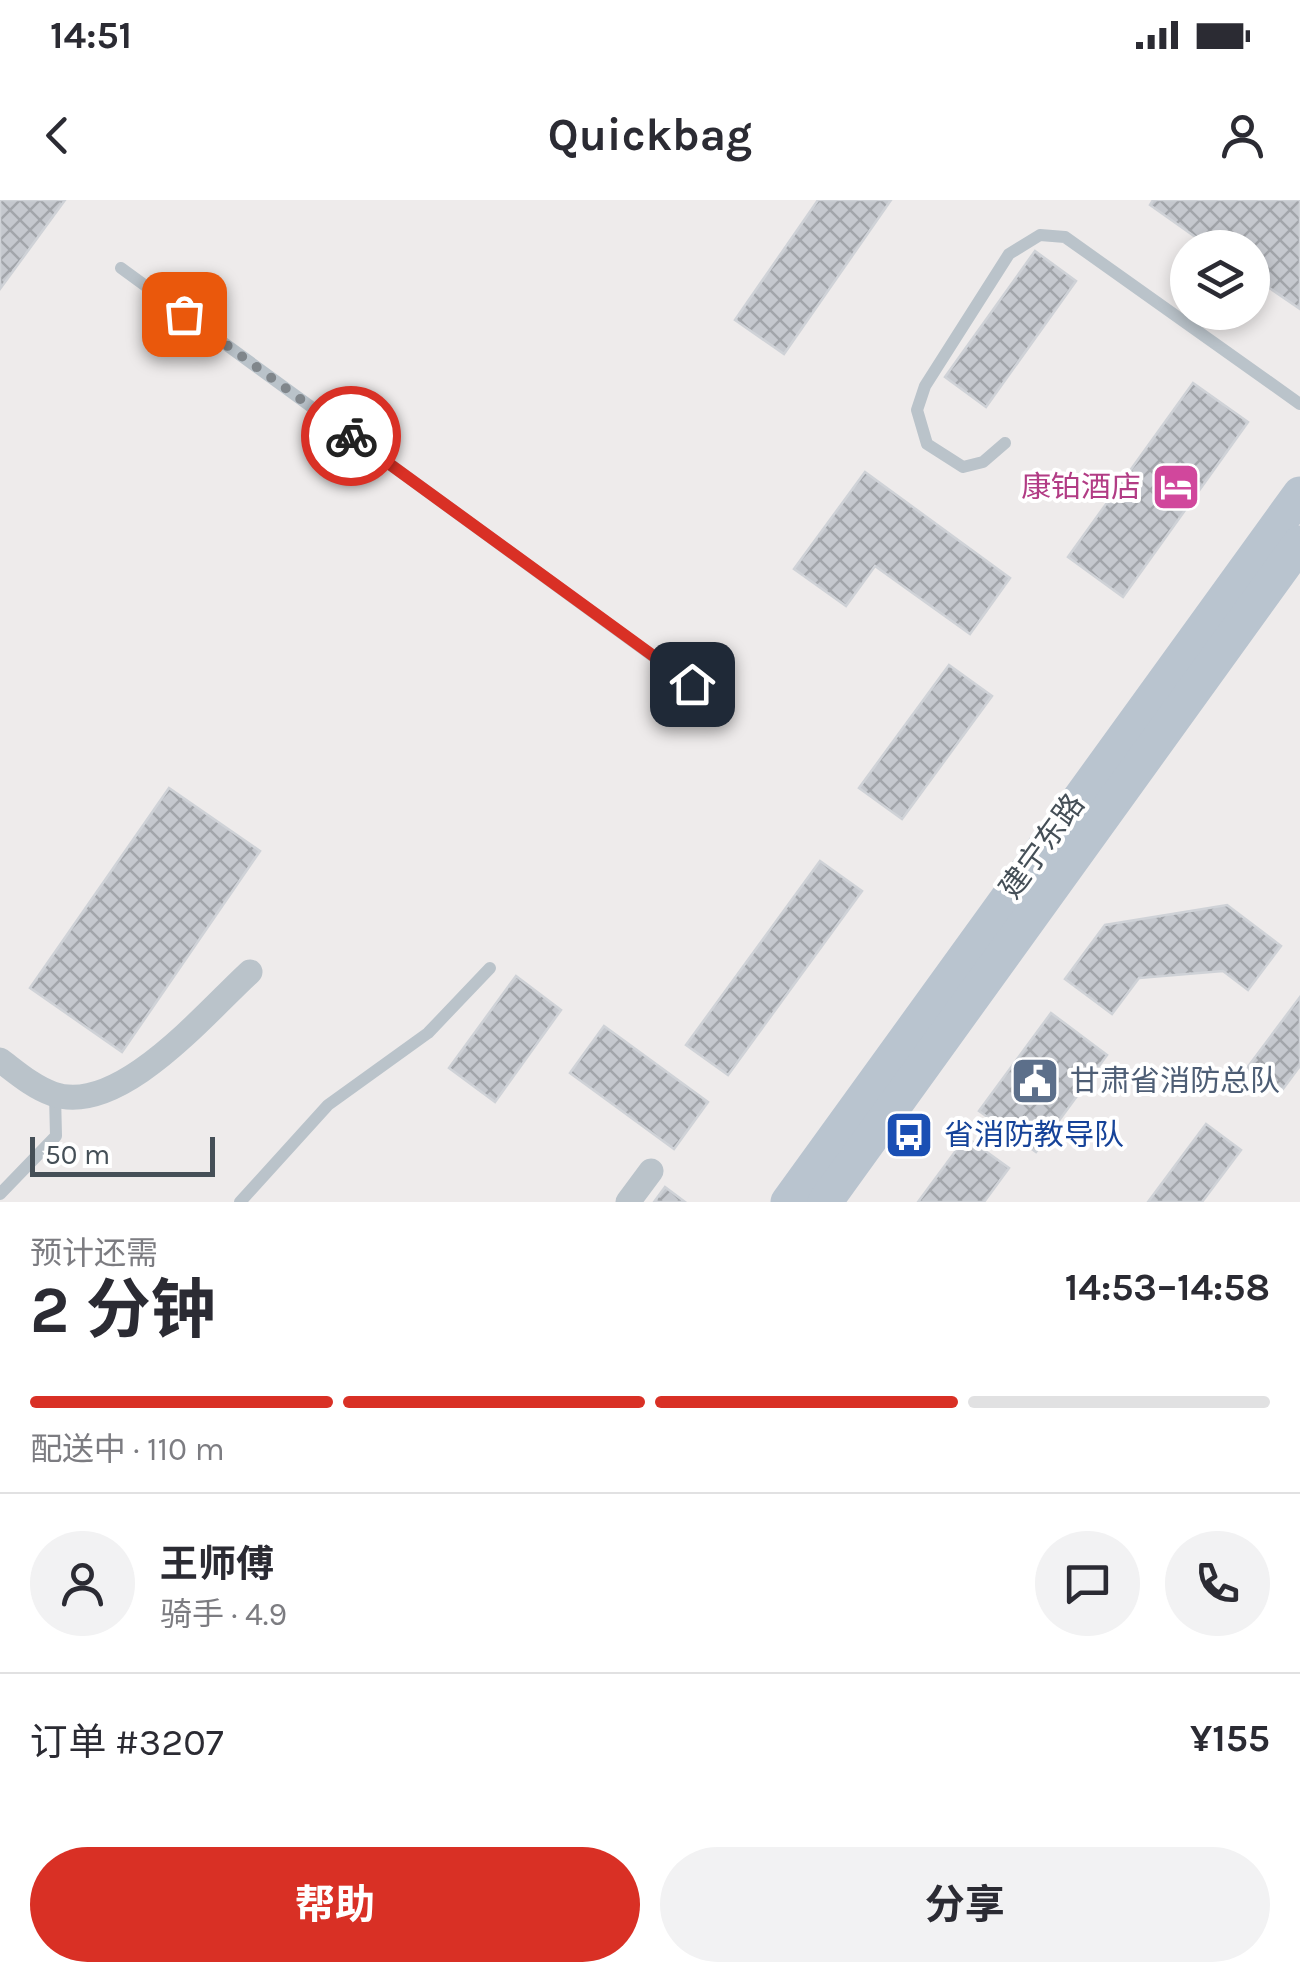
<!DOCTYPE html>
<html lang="zh">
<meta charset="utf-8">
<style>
body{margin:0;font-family:Karla,"Noto Sans SC",sans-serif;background:#f2f2f3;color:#2b2b33;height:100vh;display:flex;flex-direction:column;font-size:38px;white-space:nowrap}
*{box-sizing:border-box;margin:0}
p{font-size:32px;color:#7c7c81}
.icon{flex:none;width:55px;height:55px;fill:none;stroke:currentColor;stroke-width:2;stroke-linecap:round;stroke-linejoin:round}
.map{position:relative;height:1002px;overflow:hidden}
.panel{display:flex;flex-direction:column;background:#fff;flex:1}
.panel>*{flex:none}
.controls{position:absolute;left:1170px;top:30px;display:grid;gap:20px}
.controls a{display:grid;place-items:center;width:100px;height:100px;border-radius:50%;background:#fff;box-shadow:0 5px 15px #0003;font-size:50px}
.scale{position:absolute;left:30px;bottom:25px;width:185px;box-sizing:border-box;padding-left:10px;border:5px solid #454f57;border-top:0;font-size:28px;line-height:35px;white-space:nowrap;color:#454f57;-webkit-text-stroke:8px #fff;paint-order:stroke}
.pin{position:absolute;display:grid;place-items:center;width:85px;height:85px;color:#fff;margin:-42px;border-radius:20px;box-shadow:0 5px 15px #0006}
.courier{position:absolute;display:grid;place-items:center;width:100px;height:100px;margin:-50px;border:8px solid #d93025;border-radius:50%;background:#fff;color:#222;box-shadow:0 2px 12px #0007}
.head em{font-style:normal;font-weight:700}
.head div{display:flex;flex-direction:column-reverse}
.head{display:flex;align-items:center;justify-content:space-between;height:170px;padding:0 30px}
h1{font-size:65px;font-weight:700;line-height:75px}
.bar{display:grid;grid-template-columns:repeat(4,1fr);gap:15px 10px;align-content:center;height:120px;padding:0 30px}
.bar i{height:12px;border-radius:8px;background:#e1e1e2}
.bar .on{background:#d93025}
.bar p{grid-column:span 4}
.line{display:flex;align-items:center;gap:25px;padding:0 30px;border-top:2px solid #e1e1e2}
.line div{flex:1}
.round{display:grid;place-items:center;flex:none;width:105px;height:105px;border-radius:52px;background:#f2f2f3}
.button{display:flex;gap:20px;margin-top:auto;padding:20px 30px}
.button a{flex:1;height:115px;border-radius:60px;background:#d93025;color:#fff;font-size:40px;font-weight:700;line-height:115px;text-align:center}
.button a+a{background:#f2f2f3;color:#2b2b33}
.status{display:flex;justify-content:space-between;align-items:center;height:70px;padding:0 50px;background:#fff;direction:ltr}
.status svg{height:28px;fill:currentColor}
header{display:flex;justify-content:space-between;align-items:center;height:130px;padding:0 30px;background:#fff;font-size:45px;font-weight:700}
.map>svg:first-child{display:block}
</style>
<div class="status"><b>14:51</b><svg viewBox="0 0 49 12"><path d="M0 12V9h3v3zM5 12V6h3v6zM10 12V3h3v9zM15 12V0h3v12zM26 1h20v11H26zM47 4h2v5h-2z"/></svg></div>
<header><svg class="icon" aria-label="back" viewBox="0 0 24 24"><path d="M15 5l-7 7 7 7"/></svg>Quickbag<svg class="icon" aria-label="person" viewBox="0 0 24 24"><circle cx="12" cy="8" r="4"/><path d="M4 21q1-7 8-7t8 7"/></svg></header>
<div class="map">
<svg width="1300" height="1002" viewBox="0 0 1300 1002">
<defs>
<pattern id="building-cross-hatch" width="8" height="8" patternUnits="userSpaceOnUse" patternTransform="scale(2.5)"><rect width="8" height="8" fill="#c5c8ce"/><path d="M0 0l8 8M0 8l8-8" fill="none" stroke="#a2a5aa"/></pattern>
</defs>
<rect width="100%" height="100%" fill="#eeebeb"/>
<g fill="url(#building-cross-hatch)" stroke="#cfd2d7" stroke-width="2.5">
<path d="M 0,0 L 65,0 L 0,89 Z"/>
<path d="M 818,0 L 891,0 L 784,154 L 735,120 Z"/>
<path d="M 1153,0 L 1300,0 L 1300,109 L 1252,76 L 1252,48 L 1211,48 L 1150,5 Z"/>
<path d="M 1035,51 L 1076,81 L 986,207 L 945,177 Z"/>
<path d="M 1193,183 L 1248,222 L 1123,397 L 1068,357 Z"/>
<path d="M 865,272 L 1010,378 L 970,434 L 875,366 L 846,406 L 794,369 Z"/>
<path d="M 949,465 L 992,496 L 902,619 L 859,588 Z"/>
<path d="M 169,588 L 260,651 L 122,852 L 30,788 Z"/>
<path d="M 820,661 L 862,691 L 728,875 L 686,845 Z"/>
<path d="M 1227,705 L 1281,746 L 1248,790 L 1223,771 L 1139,778 L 1112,814 L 1065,779 L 1105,725 Z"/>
<path d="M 516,776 L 561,810 L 495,902 L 449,868 Z"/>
<path d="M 1300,797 L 1300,866 L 1280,893 L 1247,868 Z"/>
<path d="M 1051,813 L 1107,855 L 1036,952 L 979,911 Z"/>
<path d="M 604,826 L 708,902 L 674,949 L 570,873 Z"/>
<path d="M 1206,924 L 1241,950 L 1202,1002 L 1148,1002 Z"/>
<path d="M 966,937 L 1009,968 L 984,1002 L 918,1002 Z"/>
<path d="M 665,987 L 685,1002 L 654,1002 Z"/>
</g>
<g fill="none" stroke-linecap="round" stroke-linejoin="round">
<g stroke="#bac3ca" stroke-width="12">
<path d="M 121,68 L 691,484"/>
<path d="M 1005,243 L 983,262 L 963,267 L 927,244 L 917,210 L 925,186 L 1009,54 L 1040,35 L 1065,37 L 1300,204"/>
<path d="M 0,994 L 56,936 L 55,895"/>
<path d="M 240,1002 L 328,905 L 428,833 L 490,768"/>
</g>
<g stroke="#bac3ca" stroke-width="25">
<path d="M 0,860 C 16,872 33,887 53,894 C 119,917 205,813 250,772"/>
<path d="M 628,1002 L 651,971"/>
</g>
<g stroke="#b9c4cf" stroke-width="35">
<path d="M 788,1002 L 1300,294"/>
<path d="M 825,1002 L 1300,343"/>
</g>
</g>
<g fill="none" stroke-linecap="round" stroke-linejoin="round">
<path stroke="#80868b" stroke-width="10" stroke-dasharray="0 18" d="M 184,114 L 351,236"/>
<path stroke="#d93025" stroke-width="12" d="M 351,236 L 692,484"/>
</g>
<defs>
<g id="hotel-square" transform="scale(2.5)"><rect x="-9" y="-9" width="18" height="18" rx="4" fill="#d1479c" stroke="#fff"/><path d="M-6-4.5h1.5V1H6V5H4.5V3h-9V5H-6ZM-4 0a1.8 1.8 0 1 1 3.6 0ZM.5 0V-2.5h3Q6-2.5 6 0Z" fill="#fff"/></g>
<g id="civic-square" transform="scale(2.5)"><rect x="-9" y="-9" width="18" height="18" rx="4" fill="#5c6f8a" stroke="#fff"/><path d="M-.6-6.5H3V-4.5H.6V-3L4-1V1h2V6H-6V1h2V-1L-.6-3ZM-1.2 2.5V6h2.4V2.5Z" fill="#fff"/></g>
<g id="bus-square" transform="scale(2.5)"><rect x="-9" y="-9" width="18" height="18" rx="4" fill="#1a4fb4" stroke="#fff"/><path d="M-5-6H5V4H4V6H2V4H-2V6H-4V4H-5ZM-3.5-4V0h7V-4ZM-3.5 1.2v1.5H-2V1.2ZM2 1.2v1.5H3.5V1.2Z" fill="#fff"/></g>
</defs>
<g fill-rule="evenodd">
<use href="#hotel-square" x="1176" y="287"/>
<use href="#civic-square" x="1035" y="881"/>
<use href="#bus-square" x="909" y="935"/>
</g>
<g text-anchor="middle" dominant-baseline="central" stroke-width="8" stroke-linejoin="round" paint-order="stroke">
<g font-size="30" fill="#b23c85" stroke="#fff" text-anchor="end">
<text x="1141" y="287">康铂酒店</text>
</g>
<g font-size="30" fill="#454f57" stroke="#fff">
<text transform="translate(1042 646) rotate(-54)">建宁东路</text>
</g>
<g font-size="30" fill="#4e5e75" stroke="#fff" text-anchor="start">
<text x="1070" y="881">甘肃省消防总队</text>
</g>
<g font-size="30" fill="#164399" stroke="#fff" text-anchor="start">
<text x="944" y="935">省消防教导队</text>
</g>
</g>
</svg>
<div class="controls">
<a><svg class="icon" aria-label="layers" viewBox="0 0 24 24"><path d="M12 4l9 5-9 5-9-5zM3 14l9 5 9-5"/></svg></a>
</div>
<div class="scale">50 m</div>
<div class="pin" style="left:184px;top:114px;background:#ea580c"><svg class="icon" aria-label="bag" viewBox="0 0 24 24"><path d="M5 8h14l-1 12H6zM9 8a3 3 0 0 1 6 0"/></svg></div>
<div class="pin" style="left:692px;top:484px;background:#1f2937"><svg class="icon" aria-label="home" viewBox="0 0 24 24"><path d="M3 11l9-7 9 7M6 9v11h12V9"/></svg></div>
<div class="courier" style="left:351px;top:236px"><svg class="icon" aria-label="bike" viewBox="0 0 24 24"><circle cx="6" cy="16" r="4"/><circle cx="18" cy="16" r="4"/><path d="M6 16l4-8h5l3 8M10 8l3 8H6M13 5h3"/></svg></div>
</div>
<section class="panel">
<div class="head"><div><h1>2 分钟</h1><p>预计还需</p></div><em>14:53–14:58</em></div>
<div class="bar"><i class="on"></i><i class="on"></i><i class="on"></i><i></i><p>配送中 · 110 m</p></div>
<div class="line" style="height:180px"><a class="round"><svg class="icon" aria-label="person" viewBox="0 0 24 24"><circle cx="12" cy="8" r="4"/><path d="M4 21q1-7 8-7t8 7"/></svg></a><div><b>王师傅</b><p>骑手 · 4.9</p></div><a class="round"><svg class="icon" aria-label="chat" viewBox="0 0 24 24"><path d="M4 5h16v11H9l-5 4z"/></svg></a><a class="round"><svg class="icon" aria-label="phone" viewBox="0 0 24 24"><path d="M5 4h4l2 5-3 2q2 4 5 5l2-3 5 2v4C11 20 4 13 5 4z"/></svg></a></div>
<div class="line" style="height:130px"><div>订单 #3207</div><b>¥155</b></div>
<div class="button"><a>帮助</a><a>分享</a></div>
</section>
